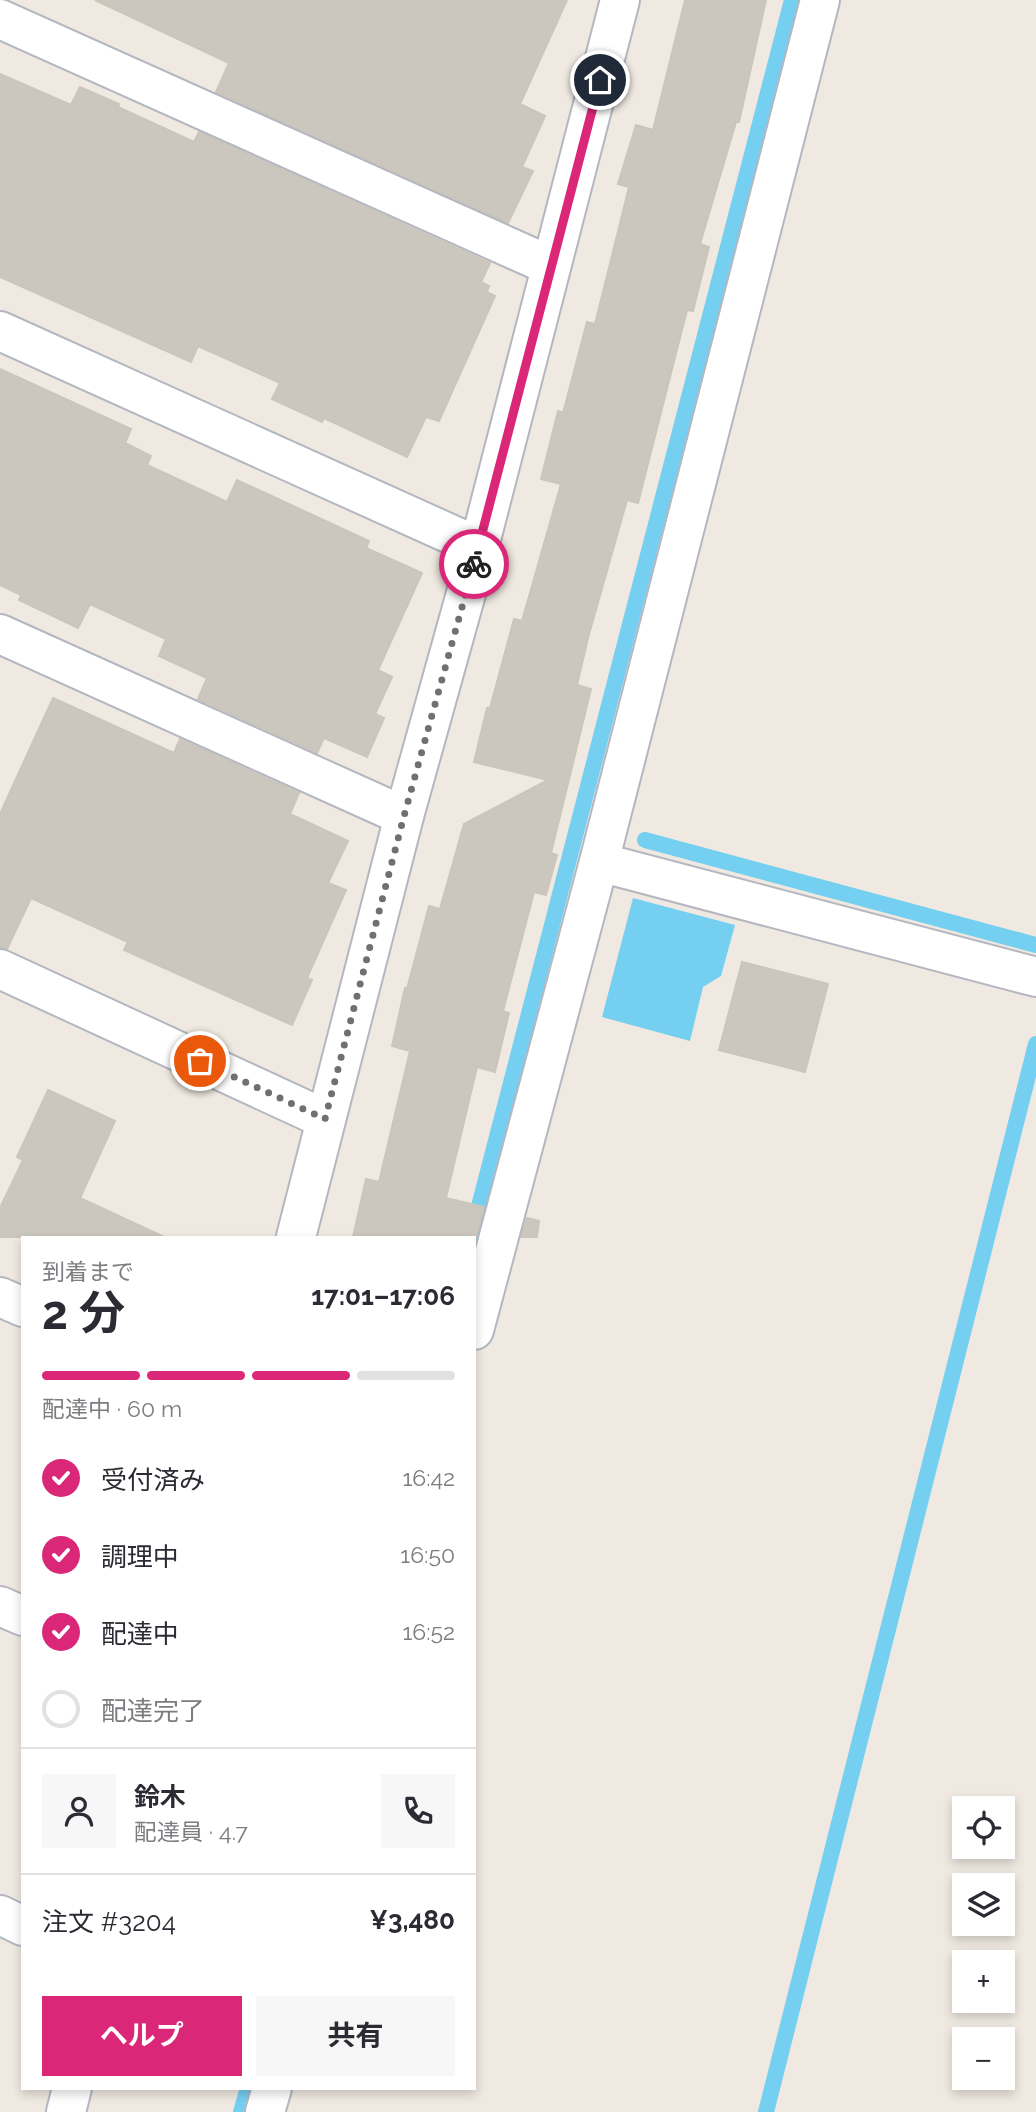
<!DOCTYPE html>
<html lang="ja">
<meta charset="utf-8">
<style>
body{margin:0;font-family:Raleway,"Noto Sans JP",sans-serif;background:#f7f7f7;color:#2b2b33;height:100vh;display:flex;flex-direction:column;font-size:26px;white-space:nowrap}
*{box-sizing:border-box;margin:0}
p{font-size:23px;color:#7c7c81}
.icon{flex:none;width:38px;height:38px;fill:none;stroke:currentColor;stroke-width:2;stroke-linecap:round;stroke-linejoin:round}
.map{position:relative;flex:1;overflow:hidden}
.details{position:absolute;left:21px;top:1236px;width:455px;height:854px;display:flex;flex-direction:column;background:#fff;border-radius:0px;box-shadow:0 4px 10px #0003}
.details>*{flex:none}
.fabs{position:absolute;left:952px;top:1796px;display:grid;gap:14px}
.fabs a{display:grid;place-items:center;width:63px;height:63px;border-radius:0px;background:#fff;box-shadow:0 4px 10px #0003;font-size:35px}
.pin{position:absolute;display:grid;place-items:center;width:60px;height:60px;color:#fff;margin:-30px;border:4px solid #fff;border-radius:50%;box-shadow:0 2px 7px #0007}
.courier{position:absolute;display:grid;place-items:center;width:70px;height:70px;margin:-35px;border:5px solid #db2777;border-radius:50%;background:#fff;color:#222;box-shadow:0 2px 9px #0007}
.summary em{font-style:normal;font-weight:700}
.summary div{display:flex;flex-direction:column-reverse}
.summary{display:flex;align-items:center;justify-content:space-between;height:119px;padding:0 21px}
h1{font-size:46px;font-weight:700;line-height:52px}
.bar{display:grid;grid-template-columns:repeat(4,1fr);gap:10px 7px;align-content:center;height:84px;padding:0 21px}
.bar i{height:9px;border-radius:5px;background:#e1e1e2}
.bar .active{background:#db2777}
.bar p{grid-column:span 4}
.line{display:flex;align-items:center;gap:18px;padding:0 21px;border-top:2px solid #e1e1e2}
.line div{flex:1}
.round{display:grid;place-items:center;flex:none;width:74px;height:74px;border-radius:0px;background:#f7f7f7}
ol{padding:0 21px;list-style:none}
li{display:flex;align-items:center;gap:21px;height:77px}
li p{margin-inline-start:auto}
li .icon{padding:7px;border-radius:50%;background:#db2777;color:#fff;stroke-width:4}
li:last-child{color:#7c7c81}
li i{width:38px;height:38px;border:4px solid #e1e1e2;border-radius:50%}
.cta{display:flex;gap:14px;margin-top:auto;padding:14px 21px}
.cta a{flex:1;height:80px;border-radius:0px;background:#db2777;color:#fff;font-size:28px;font-weight:700;line-height:80px;text-align:center}
.cta a+a{background:#f7f7f7;color:#2b2b33}
.map>svg:first-child{display:block}
</style>
<div class="map">
<svg width="1036" height="2112" viewBox="0 0 1036 2112">
<rect width="100%" height="100%" fill="#efe9e1"/>
<path fill="#75cff0" d="M 633,898 L 735,925 L 721,976 L 703,987 L 690,1041 L 602,1017 Z"/>
<g fill="none" stroke-linecap="round" stroke-linejoin="round">
<g stroke="#75cff0" stroke-width="16">
<path d="M 645,840 L 1036,945"/>
<path d="M 471,1237 L 792,0"/>
<path d="M 241,2112 L 248,2088"/>
<path d="M 766,2112 L 1036,1044"/>
</g>
</g>
<g fill="#cbc7bf" stroke="#cbc5ba" stroke-width="2">
<path d="M 95,0 L 567,0 L 520,104 L 545,116 L 522,167 L 533,171 L 508,223 L 216,92 L 229,63 Z"/>
<path d="M 685,0 L 766,0 L 739,122 L 736,122 L 700,244 L 709,247 L 693,311 L 687,310 L 638,503 L 627,500 L 588,638 L 577,685 L 591,689 L 551,853 L 557,855 L 546,895 L 534,892 L 503,1011 L 509,1013 L 495,1072 L 477,1067 L 446,1198 L 484,1207 L 476,1237 L 353,1237 L 366,1179 L 379,1182 L 410,1051 L 392,1046 L 405,988 L 407,989 L 429,906 L 440,909 L 464,824 L 548,780 L 474,762 L 487,708 L 490,708 L 514,619 L 522,621 L 561,484 L 541,479 L 558,411 L 563,413 L 587,322 L 595,324 L 629,187 L 618,184 L 636,125 L 653,130 Z"/>
<path d="M 0,74 L 71,105 L 80,87 L 119,104 L 118,107 L 194,142 L 199,132 L 490,263 L 481,282 L 489,286 L 487,292 L 495,296 L 439,421 L 426,417 L 407,457 L 324,418 L 322,422 L 272,399 L 280,383 L 198,346 L 191,362 L 0,277 Z"/>
<path d="M 0,369 L 131,429 L 125,443 L 151,456 L 147,465 L 227,502 L 237,480 L 369,541 L 366,548 L 422,573 L 378,670 L 392,677 L 375,714 L 384,718 L 367,757 L 324,738 L 317,753 L 198,699 L 207,678 L 159,656 L 166,639 L 90,604 L 78,628 L 19,600 L 21,595 L 0,585 Z"/>
<path d="M 53,698 L 174,753 L 180,739 L 299,793 L 290,814 L 348,841 L 328,883 L 346,890 L 307,978 L 312,980 L 292,1025 L 124,950 L 128,942 L 31,898 L 7,949 L 0,947 L 0,814 Z"/>
<path d="M 742,962 L 828,984 L 805,1072 L 719,1050 Z"/>
<path d="M 48,1090 L 115,1121 L 80,1198 L 164,1237 L 0,1237 L 0,1208 L 23,1160 L 17,1157 Z"/>
<path d="M 527,1218 L 539,1221 L 537,1237 L 521,1237 Z"/>
</g>
<g fill="none" stroke-linecap="round" stroke-linejoin="round">
<g stroke="#b4b7c1" stroke-width="42">
<g id="minor">
<path d="M 0,19 L 551,266"/>
<path d="M 0,331 L 479,547"/>
<path d="M 0,634 L 404,816"/>
<path d="M 599,862 L 1036,977"/>
<path d="M 0,969 L 325,1119"/>
<path d="M 0,1297 L 23,1307"/>
<path d="M 474,1330 L 599,862 L 820,0"/>
<path d="M 0,1606 L 23,1616"/>
<path d="M 0,1915 L 23,1926"/>
<path d="M 265,2112 L 272,2088"/>
</g>
</g>
<g stroke="#b4b7c1" stroke-width="42">
<g id="tertiary">
<path d="M 296,1237 L 404,816 L 479,547 L 620,0"/>
<path d="M 66,2112 L 72,2088"/>
</g>
</g>
<use href="#minor" stroke="#fff" stroke-width="38"/>
<use href="#tertiary" stroke="#fff" stroke-width="38"/>
</g>
<g fill="none" stroke-linecap="round" stroke-linejoin="round">
<path stroke="#726f6d" stroke-width="7" stroke-dasharray="0 12.6" d="M 200,1061 L 325,1119 L 404,816 L 474,564"/>
<path stroke="#db2777" stroke-width="9" d="M 474,564 L 600,80"/>
</g>
</svg>
<div class="fabs">
<a><svg class="icon" aria-label="locate" viewBox="0 0 24 24"><circle cx="12" cy="12" r="6"/><path d="M12 2v4M12 18v4M2 12h4M18 12h4"/></svg></a>
<a><svg class="icon" aria-label="layers" viewBox="0 0 24 24"><path d="M12 4l9 5-9 5-9-5zM3 14l9 5 9-5"/></svg></a>
<a>+</a>
<a>−</a>
</div>
<div class="pin" style="left:200px;top:1061px;background:#ea580c"><svg class="icon" aria-label="bag" viewBox="0 0 24 24"><path d="M5 8h14l-1 12H6zM9 8a3 3 0 0 1 6 0"/></svg></div>
<div class="pin" style="left:600px;top:80px;background:#1f2937"><svg class="icon" aria-label="home" viewBox="0 0 24 24"><path d="M3 11l9-7 9 7M6 9v11h12V9"/></svg></div>
<div class="courier" style="left:474px;top:564px"><svg class="icon" aria-label="bike" viewBox="0 0 24 24"><circle cx="6" cy="16" r="4"/><circle cx="18" cy="16" r="4"/><path d="M6 16l4-8h5l3 8M10 8l3 8H6M13 5h3"/></svg></div>
<section class="details">
<div class="summary"><div><h1>2 分</h1><p>到着まで</p></div><em>17:01–17:06</em></div>
<div class="bar"><i class="active"></i><i class="active"></i><i class="active"></i><i></i><p>配達中 · 60 m</p></div>
<ol>
<li><svg class="icon" aria-label="check" viewBox="0 0 24 24"><path d="M5 12l5 5 9-10"/></svg>受付済み<p>16:42</p></li>
<li><svg class="icon" aria-label="check" viewBox="0 0 24 24"><path d="M5 12l5 5 9-10"/></svg>調理中<p>16:50</p></li>
<li><svg class="icon" aria-label="check" viewBox="0 0 24 24"><path d="M5 12l5 5 9-10"/></svg>配達中<p>16:52</p></li>
<li><i></i>配達完了</li>
</ol>
<div class="line" style="height:126px"><a class="round"><svg class="icon" aria-label="person" viewBox="0 0 24 24"><circle cx="12" cy="8" r="4"/><path d="M4 21q1-7 8-7t8 7"/></svg></a><div><b>鈴木</b><p>配達員 · 4.7</p></div><a class="round"><svg class="icon" aria-label="phone" viewBox="0 0 24 24"><path d="M5 4h4l2 5-3 2q2 4 5 5l2-3 5 2v4C11 20 4 13 5 4z"/></svg></a></div>
<div class="line" style="height:91px"><div>注文 #3204</div><b>¥3,480</b></div>
<div class="cta"><a>ヘルプ</a><a>共有</a></div>
</section>
</div>
